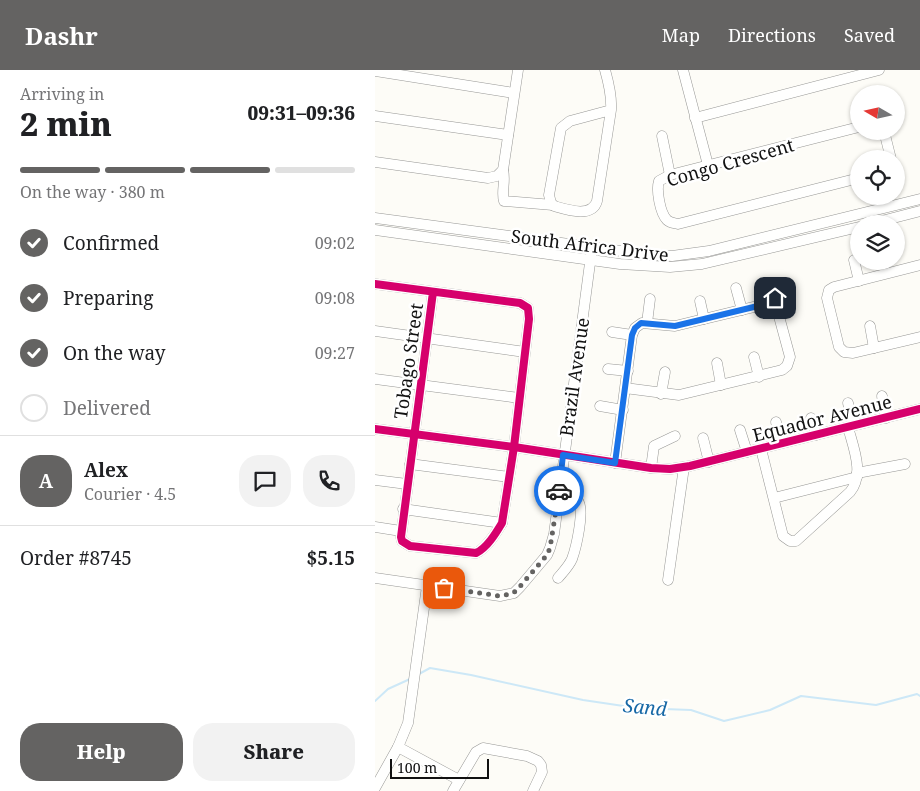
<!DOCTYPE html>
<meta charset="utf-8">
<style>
body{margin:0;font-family:"Noto Serif",serif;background:#f2f2f2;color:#202124;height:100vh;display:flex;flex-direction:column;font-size:19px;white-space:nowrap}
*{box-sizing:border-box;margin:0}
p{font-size:16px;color:#757577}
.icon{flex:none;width:28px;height:28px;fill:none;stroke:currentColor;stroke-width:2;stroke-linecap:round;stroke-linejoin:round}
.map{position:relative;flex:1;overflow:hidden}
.side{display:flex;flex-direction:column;background:#fff;width:375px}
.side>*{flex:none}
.needle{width:32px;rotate:279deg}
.fabs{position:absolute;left:475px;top:15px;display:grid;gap:10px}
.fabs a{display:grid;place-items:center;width:55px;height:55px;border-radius:50%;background:#fff;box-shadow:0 1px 4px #0004;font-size:25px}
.scale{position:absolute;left:15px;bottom:12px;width:99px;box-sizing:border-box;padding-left:5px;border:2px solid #111;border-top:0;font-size:14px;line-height:18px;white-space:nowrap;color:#111;-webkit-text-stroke:4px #fff;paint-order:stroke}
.pin{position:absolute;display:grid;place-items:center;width:42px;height:42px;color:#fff;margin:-21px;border-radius:10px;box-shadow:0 2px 8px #0006}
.courier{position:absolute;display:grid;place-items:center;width:50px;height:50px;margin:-25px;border:4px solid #1a73e8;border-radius:50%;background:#fff;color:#222;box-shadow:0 1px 6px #0007}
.headline em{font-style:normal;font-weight:800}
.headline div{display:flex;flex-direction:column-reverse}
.headline{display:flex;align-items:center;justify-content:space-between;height:85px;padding:0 20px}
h1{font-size:32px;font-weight:800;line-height:38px}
.bar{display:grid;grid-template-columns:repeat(4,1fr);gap:8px 5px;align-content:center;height:60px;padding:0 20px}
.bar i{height:6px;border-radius:4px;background:#e0e0e0}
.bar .selected{background:#646362}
.bar p{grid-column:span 4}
.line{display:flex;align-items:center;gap:12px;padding:0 20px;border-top:1px solid #e0e0e0}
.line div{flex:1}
.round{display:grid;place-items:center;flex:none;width:52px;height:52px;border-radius:20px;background:#f2f2f2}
ol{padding:0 20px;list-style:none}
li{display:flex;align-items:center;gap:15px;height:55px}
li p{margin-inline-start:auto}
li .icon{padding:5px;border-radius:50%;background:#646362;color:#fff;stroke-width:4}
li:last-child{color:#757577}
li i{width:28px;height:28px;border:2px solid #e0e0e0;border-radius:50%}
.primary-button{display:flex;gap:10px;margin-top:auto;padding:10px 20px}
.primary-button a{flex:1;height:58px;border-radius:20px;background:#646362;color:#fff;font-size:20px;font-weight:800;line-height:58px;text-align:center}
.primary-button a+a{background:#f2f2f2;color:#202124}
header{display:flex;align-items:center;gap:30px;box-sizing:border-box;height:70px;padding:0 25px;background:#646362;color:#fff}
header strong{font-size:24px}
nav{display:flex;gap:28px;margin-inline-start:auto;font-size:18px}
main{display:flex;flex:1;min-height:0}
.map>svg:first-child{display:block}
</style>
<header>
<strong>Dashr</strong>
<nav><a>Map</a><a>Directions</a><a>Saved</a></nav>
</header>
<main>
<section class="side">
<div class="headline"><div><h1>2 min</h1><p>Arriving in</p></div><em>09:31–09:36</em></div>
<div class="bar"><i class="selected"></i><i class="selected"></i><i class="selected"></i><i></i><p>On the way · 380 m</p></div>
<ol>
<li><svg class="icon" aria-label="check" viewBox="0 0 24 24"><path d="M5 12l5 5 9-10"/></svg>Confirmed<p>09:02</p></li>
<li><svg class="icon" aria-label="check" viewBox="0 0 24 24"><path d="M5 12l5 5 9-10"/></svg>Preparing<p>09:08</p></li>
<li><svg class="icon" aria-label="check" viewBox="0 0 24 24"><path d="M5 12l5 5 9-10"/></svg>On the way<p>09:27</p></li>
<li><i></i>Delivered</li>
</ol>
<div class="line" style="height:90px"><b class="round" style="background:#646362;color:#fff">A</b><div><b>Alex</b><p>Courier · 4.5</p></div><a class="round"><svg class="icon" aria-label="chat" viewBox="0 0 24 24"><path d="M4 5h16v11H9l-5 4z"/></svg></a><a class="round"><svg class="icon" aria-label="phone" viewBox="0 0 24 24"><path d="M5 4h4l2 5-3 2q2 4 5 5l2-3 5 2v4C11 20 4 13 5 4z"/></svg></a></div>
<div class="line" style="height:65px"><div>Order #8745</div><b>$5.15</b></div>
<div class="primary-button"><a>Help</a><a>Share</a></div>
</section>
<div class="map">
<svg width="545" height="721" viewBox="0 0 545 721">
<rect width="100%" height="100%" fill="#fdfcf7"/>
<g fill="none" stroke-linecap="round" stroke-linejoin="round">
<g stroke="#cde8f7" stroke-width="2">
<path d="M 44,604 L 55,598 L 96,605 L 208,630 L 262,638 L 316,640 L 349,651 L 395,640 L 426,626 L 501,635 L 542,624 L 545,626"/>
<path d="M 0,631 L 13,619 L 35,609"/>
</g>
<g stroke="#979795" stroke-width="11">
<g id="minor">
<path d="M 230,0 C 234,14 237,26 236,40 L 222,131 C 217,148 193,140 179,136 L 176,133 L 174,125 L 186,58 L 195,51 L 236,40"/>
<path d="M 308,0 L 333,95"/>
<path d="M 0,1 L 139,23"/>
<path d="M 0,46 L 133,65"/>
<path d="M 320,48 L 504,0"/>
<path d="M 484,57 L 295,105 L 284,111 C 281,120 285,143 292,150 C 295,153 299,153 303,154 L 484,108"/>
<path d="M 509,61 L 516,89"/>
<path d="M 287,66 L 295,105"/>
<path d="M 0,92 L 113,108 L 122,106 L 128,100 L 143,0"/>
<path d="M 128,100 C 131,111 126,122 129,131 L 178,135"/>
<path d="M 0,148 L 268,184 L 297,186 L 334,181 L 545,129"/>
<path d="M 495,154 L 545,141"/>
<path d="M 0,160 L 245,194 L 295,197 L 327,194 L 484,157"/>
<path d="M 479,190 L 484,211"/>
<path d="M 545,195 L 459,217 L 454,220 L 452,228 L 464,277 L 469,282 L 478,283 L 545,267"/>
<path d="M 397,213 L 400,226 L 398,235"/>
<path d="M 0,214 L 145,233 L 153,238 L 154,249 L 139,377 L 127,453 C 121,463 112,478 101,483 L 35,476 L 27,471 L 26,467 L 58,222"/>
<path d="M 361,218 L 367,240"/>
<path d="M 325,231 L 329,249"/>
<path d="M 272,253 L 275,229"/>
<path d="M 495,256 L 499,278"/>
<path d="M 0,261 L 150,282"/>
<path d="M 237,262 L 257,265"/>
<path d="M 379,287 L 384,307"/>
<path d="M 342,293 L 346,315"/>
<path d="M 233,299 L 253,301"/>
<path d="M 0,309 L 144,328"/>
<path d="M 286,324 L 290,302"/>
<path d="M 507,326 L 511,348"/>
<path d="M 473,333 L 478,355"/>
<path d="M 225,336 L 248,340"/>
<path d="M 436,348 L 441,365"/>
<path d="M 401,352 L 406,373"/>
<path d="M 0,359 L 139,377 L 276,398 L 295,399 L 315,396 L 545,339"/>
<path d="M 365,360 L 372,382"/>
<path d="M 328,368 L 334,392"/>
<path d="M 386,379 L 408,466 L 415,471 L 421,471 L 475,422 C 490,404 478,377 473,357"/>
<path d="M 240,393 L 257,265 L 260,258 L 267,253 L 300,256 L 391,234 L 398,235 L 402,239 L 415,287 L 412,296 L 407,300 L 304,325 L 250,318"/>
<path d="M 35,394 L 134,407"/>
<path d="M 276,398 L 279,376 L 300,366"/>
<path d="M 482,403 L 530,394"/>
<path d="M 0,410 L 32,414"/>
<path d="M 183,426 L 203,431 C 210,440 201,478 197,489 C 194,496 188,502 183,508"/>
<path d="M 399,428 L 482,407"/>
<path d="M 28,439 L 127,453"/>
<path d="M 0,457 L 26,461"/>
<path d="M 0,508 L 125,526 L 139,523 L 145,517 L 172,485 L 175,478 L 179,464 L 217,178"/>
<path d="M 293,510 L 309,397"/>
<path d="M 23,677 L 84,710"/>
<path d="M 0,718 L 23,677 L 33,653 L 52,516"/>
<path d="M 78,721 L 101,682 L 108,678 L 152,686 L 163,691 L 166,695 L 167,702 L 158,721"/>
</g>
</g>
<use href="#minor" stroke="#fffffe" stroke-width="10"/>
<g stroke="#fff" stroke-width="11">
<g id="cycleway">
<path d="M 0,214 L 145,233 L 153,238 L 154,249 L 139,377 L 127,453 C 121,463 112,478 101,483 L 35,476 L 27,471 L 26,467 L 58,222"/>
<path d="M 0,359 L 139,377 L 276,398 L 295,399 L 315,396 L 545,339"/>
</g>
</g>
<use href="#cycleway" stroke="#d6006c" stroke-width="8"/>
</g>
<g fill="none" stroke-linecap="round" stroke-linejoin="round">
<path stroke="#646362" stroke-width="5" stroke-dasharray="0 9" d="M 69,518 L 125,526 L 136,524 L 141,521 L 172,485 L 175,478 L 184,421"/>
<path stroke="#1a73e8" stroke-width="6" d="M 184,421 L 188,385 L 240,393 L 257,265 L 260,258 L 266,253 L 300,256 L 387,235 L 398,235 L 400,228"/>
</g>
<g text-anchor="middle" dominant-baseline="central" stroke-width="5" stroke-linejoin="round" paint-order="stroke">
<g font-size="18" fill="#111" stroke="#fff">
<text transform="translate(355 92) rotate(-16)">Congo Crescent</text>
<text transform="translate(215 175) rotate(7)">South Africa Drive</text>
<text transform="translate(33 291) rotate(-82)">Tobago Street</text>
<text transform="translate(199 307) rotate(-82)">Brazil Avenue</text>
<text transform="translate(447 348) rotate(-14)">Equador Avenue</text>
</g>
<g font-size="19" font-style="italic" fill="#1768a6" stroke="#fff">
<text transform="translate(270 637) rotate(5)">Sand</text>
</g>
</g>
</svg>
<div class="fabs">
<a><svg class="needle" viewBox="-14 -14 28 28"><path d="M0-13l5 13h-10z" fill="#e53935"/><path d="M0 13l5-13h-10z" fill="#757577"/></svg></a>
<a><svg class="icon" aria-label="locate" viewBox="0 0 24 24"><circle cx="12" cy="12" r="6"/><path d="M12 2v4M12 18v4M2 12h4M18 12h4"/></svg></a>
<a><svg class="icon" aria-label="layers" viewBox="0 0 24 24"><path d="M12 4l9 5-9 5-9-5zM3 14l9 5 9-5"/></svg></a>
</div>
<div class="scale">100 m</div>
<div class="pin" style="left:69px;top:518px;background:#ea580c"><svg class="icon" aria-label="bag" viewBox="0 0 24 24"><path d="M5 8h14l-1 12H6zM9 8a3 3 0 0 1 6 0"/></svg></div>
<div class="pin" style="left:400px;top:228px;background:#1f2937"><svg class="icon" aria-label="home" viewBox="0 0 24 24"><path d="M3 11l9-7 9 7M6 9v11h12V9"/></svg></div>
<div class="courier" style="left:184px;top:421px"><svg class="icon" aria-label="car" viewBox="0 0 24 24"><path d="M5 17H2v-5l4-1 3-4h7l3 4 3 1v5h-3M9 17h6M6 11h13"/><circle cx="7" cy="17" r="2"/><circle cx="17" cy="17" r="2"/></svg></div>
</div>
</main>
